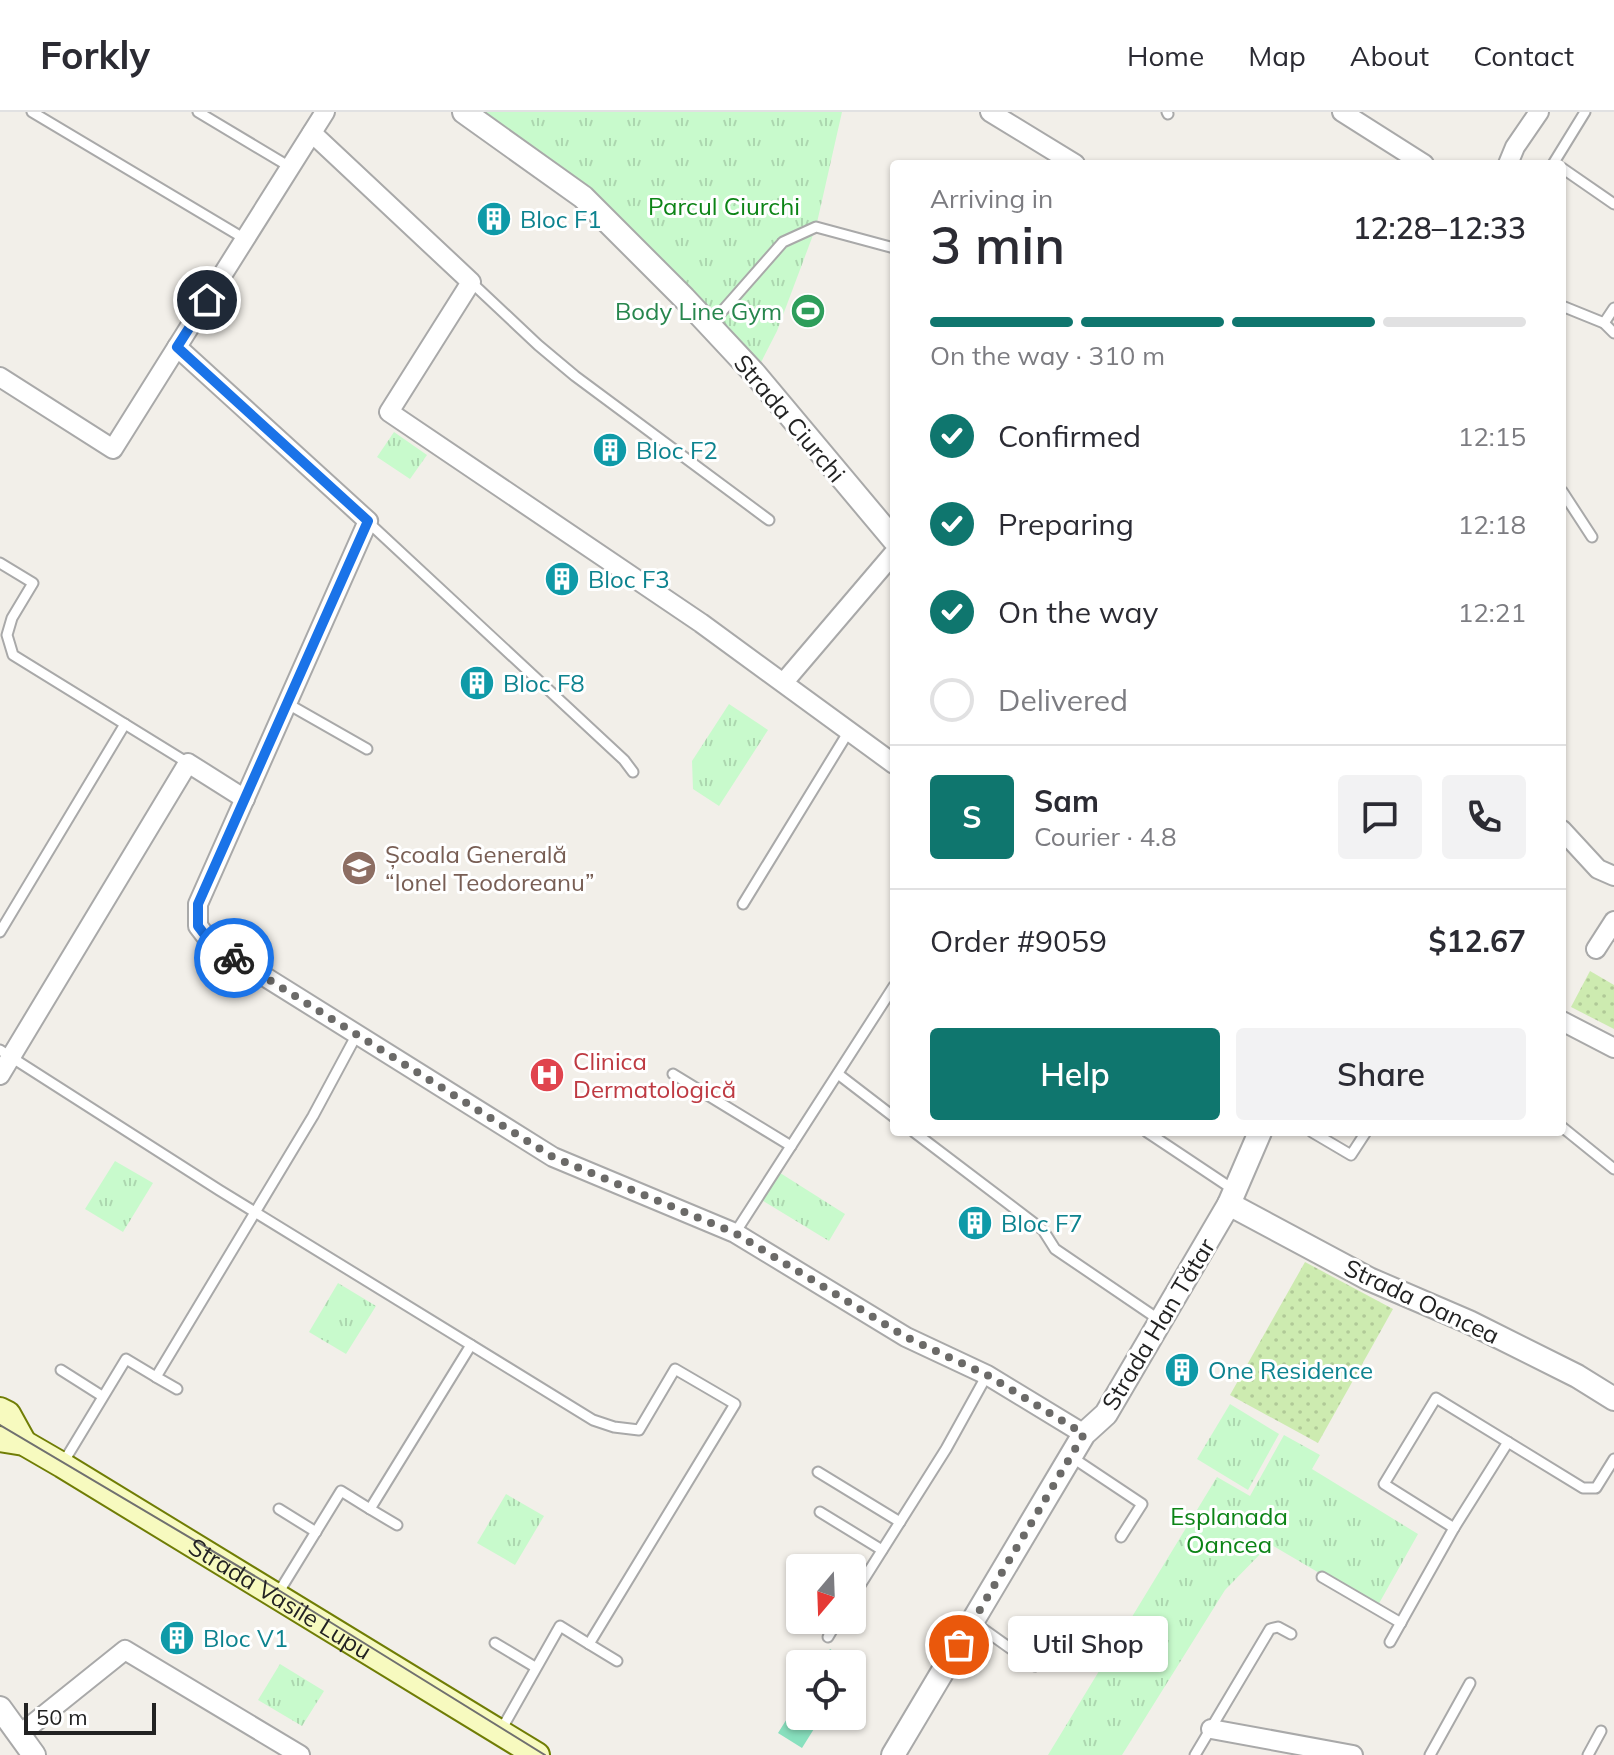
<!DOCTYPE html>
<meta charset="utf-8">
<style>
body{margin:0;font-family:Mulish,sans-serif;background:#f2f2f3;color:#2b2b33;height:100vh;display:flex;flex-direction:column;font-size:30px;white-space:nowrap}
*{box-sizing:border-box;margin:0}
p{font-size:26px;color:#7c7c81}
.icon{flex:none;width:44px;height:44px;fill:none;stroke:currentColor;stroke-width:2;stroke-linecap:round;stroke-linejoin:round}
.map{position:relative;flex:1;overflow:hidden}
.details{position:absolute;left:890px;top:48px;width:676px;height:976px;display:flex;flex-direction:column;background:#fff;border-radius:8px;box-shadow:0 2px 6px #0004}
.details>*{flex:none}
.needle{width:52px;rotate:199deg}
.fabs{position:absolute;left:786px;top:1442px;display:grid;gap:16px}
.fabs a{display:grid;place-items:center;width:80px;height:80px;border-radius:8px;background:#fff;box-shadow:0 2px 6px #0004;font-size:40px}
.scale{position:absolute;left:24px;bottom:20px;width:132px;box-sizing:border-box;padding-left:8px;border:4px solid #222;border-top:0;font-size:22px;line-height:28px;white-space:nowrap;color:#222;-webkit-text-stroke:6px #fff;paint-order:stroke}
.pin{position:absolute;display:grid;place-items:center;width:68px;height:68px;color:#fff;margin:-34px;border:4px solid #fff;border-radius:50%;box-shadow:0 2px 8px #0007}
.courier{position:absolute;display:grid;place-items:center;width:80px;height:80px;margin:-40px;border:6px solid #1a73e8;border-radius:50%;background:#fff;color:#222;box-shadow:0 2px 10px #0007}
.bubble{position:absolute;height:56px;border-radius:8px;background:#fff;box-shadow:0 2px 6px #0004;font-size:26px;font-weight:600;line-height:56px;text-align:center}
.summary em{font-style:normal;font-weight:600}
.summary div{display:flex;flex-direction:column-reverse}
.summary{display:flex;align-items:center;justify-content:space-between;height:136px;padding:0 40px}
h1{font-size:52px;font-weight:600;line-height:60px}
.bar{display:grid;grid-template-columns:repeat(4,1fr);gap:12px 8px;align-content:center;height:96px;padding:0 40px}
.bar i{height:10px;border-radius:6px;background:#e1e1e2}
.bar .current{background:#0f766e}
.bar p{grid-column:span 4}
.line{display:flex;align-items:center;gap:20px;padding:0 40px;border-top:2px solid #e1e1e2}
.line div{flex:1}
.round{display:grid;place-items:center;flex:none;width:84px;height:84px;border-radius:8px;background:#f2f2f3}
ol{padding:0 40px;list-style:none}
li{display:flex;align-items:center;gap:24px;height:88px}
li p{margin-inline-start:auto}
li .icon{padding:8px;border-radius:50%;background:#0f766e;color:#fff;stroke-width:4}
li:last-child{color:#7c7c81}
li i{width:44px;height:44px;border:4px solid #e1e1e2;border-radius:50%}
.cta{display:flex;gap:16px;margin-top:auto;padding:16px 40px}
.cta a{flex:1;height:92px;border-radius:8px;background:#0f766e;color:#fff;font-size:32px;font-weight:600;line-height:92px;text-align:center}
.cta a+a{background:#f2f2f3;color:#2b2b33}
header{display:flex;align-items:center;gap:48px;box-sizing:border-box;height:112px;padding:0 40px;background:#fff;border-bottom:2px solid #e1e1e2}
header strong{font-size:38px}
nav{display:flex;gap:44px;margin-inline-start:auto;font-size:28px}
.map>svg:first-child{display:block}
</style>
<header>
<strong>Forkly</strong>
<nav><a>Home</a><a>Map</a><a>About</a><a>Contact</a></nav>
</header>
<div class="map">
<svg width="1614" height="1643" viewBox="0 0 1614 1643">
<defs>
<pattern id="grass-dots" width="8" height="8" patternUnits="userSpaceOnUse" patternTransform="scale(2)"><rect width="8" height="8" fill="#cdebb0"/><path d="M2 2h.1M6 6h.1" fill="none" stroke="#b0c997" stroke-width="1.8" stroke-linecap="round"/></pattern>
<pattern id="park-tufts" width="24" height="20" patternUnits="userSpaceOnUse" patternTransform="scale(2)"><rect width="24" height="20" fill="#c8facc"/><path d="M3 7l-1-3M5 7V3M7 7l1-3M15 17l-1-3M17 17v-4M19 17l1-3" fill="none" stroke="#acd6af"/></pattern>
</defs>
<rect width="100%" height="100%" fill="#f2efe9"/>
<g fill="url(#grass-dots)">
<path d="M 1590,859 L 1614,873 L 1614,917 L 1571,895 Z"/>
<path d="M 1305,1150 L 1393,1197 L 1318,1331 L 1230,1283 Z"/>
</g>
<g fill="url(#park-tufts)">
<path d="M 464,0 L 842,0 L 816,115 L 777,219 L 755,262 L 583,85 Z"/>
<path d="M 394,320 L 427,343 L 410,367 L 377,345 Z"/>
<path d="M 729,592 L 768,618 L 719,694 L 693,677 L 692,649 Z"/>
<path d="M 115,1049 L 153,1071 L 123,1120 L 85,1097 Z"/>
<path d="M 777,1059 L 845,1102 L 829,1129 L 760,1087 Z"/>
<path d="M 338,1171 L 376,1194 L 346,1242 L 309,1220 Z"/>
<path d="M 1230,1292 L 1279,1322 L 1248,1378 L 1197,1347 Z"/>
<path d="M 1284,1323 L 1320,1343 L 1312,1357 L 1418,1422 L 1377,1495 L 1270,1432 L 1225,1478 L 1122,1643 L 1048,1643 L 1217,1365 L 1250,1384 Z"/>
<path d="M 506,1382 L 544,1404 L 515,1453 L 477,1431 Z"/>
<path d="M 280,1552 L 324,1579 L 302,1614 L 258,1588 Z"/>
</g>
<g fill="#88e0be">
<path d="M 830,1537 L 854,1552 L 852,1555 L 852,1552 L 821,1552 Z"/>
<path d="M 800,1586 L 800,1604 L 822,1604 L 802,1636 L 778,1621 Z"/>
</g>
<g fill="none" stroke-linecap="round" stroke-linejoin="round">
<g stroke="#a9a9a9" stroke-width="13">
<g id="service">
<path d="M 32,0 L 245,127"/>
<path d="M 198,0 L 290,55"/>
<path d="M 1167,0 L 1168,2"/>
<path d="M 1553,52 L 1585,0"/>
<path d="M 1562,56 L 1614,92"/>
<path d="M 471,170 L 538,233 L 575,264 L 769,408"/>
<path d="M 1562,194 L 1604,211 L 1614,221"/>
<path d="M 1604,211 L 1614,196"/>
<path d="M 710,213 L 783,130 L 816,115 L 894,136"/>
<path d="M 1562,379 L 1592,425"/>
<path d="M 368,410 L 624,648 L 633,660"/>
<path d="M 0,451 L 33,471 L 12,506 L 7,523 L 13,543 L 188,651"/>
<path d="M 288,592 L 367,637"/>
<path d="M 743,792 L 849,619"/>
<path d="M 0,820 L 125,612"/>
<path d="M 0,938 L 219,1078 L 593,1308 L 614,1315 L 639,1318 L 675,1257 L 735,1292 L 589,1532 L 617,1549"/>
<path d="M 673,962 L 791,1034"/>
<path d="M 838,962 L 894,1005"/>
<path d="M 1562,1015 L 1614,1057"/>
<path d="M 914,1020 L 1043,1118 L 1055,1137 L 1161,1209"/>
<path d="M 1147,1020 L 1234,1078"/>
<path d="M 1312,1020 L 1351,1043 L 1366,1020"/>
<path d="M 735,1121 L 894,874"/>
<path d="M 61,1258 L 102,1284"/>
<path d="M 177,1277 L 156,1265 L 313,1004 L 356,924"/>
<path d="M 1070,1344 L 1142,1392 L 1121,1425"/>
<path d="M 63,1351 L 126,1247 L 156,1265"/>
<path d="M 818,1360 L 900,1410"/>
<path d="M 279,1397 L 316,1420"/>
<path d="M 820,1400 L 882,1438"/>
<path d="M 397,1413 L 370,1397 L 471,1233"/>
<path d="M 1454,1416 L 1508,1330"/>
<path d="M 1322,1465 L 1401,1511"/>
<path d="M 277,1483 L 341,1379 L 370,1397"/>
<path d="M 852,1486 L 946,1337 L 987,1263"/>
<path d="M 972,1509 L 1035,1554"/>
<path d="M 828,1525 L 838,1508"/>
<path d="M 1390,1530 L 1454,1416 L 1384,1372 L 1436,1286 L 1583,1376 L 1596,1376 L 1614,1347"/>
<path d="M 495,1531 L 535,1555"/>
<path d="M 500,1620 L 560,1514 L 589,1532"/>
<path d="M 1195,1643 L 1270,1517 L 1278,1515 L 1291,1522"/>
<path d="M 1430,1643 L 1470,1571"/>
<path d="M 1588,1643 L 1601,1619"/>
</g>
</g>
<g stroke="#a9a9a9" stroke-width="22">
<g id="minor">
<path d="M 325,0 L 177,235 L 368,409 L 198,792 L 198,814 L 211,831 L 553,1045 L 735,1121 L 906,1225 L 987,1263 L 1084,1322"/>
<path d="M 990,0 L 1075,52"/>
<path d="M 1342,0 L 1424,52"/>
<path d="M 312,21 L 471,170 L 389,300 L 701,511 L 894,652"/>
<path d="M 1508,52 L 1515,35 L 1539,0"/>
<path d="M 0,265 L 113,337 L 177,235"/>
<path d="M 784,570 L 894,441"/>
<path d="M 1562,718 L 1598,757 L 1614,764"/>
<path d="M 1596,837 L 1614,809"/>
<path d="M 1562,909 L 1614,936"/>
<path d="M 0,963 L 188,651 L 245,687"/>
<path d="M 1211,1617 L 1353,1643"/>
<path d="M 19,1623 L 125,1538 L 300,1643"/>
</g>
</g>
<g stroke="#a9a9a9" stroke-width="26">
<g id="tertiary">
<path d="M 464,0 L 583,85 L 684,186 L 755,262 L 894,428"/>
<path d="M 1229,1092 L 1369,1167 L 1469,1210 L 1577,1264 L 1614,1287"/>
<path d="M 0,1596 L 34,1643"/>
<path d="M 893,1643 L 1084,1322 L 1106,1302 L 1229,1092 L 1260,1020"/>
</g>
</g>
<g stroke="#707d05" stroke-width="28">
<g id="secondary">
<path d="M 0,1298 L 8,1302 L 24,1331"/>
<path id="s1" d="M 0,1327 L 24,1331 L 62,1353 L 537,1643"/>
</g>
</g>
<use href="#service" stroke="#fff" stroke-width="9"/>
<use href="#minor" stroke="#fff" stroke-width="18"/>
<use href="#tertiary" stroke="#fff" stroke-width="22"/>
<use href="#secondary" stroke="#f7fabf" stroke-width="24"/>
<path stroke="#707070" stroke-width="2" d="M 0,1313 L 280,1479 L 545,1643"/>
</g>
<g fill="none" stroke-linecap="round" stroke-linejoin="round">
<path stroke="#6b6a68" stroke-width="8" stroke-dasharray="0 14.4" d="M 234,846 L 553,1045 L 735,1121 L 906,1225 L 987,1263 L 1084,1322 L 959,1533"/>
<path stroke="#1a73e8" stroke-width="10" d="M 207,188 L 177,235 L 368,409 L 198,792 L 198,814 L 211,831 L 234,846"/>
</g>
<defs>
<g id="building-disc" transform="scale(1.8)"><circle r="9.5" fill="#0f9aa8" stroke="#fff"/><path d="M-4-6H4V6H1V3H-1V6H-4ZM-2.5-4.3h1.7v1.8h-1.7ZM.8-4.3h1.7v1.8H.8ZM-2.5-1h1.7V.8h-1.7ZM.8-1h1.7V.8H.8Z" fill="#fff"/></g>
<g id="stadium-disc" transform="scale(1.8)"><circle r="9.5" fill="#2e9e5b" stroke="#fff"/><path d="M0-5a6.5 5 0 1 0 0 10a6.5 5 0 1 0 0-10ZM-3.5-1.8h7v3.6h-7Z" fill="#fff"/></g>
<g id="school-disc" transform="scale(1.8)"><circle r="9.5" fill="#8d6e63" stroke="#fff"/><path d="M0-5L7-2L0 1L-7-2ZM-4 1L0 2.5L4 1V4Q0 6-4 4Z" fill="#fff"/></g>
<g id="hospital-disc" transform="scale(1.8)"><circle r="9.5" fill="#e0444e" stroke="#fff"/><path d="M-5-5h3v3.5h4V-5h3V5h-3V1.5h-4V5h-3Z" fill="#fff"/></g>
</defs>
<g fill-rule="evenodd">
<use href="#building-disc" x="494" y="107"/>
<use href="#stadium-disc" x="808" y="199"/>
<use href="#building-disc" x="610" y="338"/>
<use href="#building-disc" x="562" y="467"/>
<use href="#building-disc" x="477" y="571"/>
<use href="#school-disc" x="359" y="756"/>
<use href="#hospital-disc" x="547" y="963"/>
<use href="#building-disc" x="975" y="1111"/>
<use href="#building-disc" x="1182" y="1258"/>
<use href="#building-disc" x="177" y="1526"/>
</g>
<g text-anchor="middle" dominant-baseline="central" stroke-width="6" stroke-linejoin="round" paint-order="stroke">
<g font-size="24" fill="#0c8416" stroke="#fff">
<text x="724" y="94">Parcul Ciurchi</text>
<text x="1229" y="1404">Esplanada<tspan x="1229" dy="28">Oancea</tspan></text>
</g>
<g font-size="24" fill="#0d838f" stroke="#fff" text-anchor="start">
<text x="520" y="107">Bloc F1</text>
<text x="636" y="338">Bloc F2</text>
<text x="588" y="467">Bloc F3</text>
<text x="503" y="571">Bloc F8</text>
<text x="1001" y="1111">Bloc F7</text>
<text x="1208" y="1258">One Residence</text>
<text x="203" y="1526">Bloc V1</text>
</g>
<g font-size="24" fill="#27864d" stroke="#fff" text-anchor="end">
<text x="782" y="199">Body Line Gym</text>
</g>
<g font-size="24" fill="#222" stroke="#fff">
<text transform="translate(790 306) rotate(50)">Strada Ciurchi</text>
<text transform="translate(1422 1189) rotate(25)">Strada Oancea</text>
<text transform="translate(1158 1212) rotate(-59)">Strada Han Tătar</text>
<text stroke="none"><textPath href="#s1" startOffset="324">Strada Vasile Lupu</textPath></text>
</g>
<g font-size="24" fill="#785e54" stroke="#fff" text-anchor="start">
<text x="385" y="742">Școala Generală<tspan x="385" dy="28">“Ionel Teodoreanu”</tspan></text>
</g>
<g font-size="24" fill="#be3a42" stroke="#fff" text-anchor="start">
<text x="573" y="949">Clinica<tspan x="573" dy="28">Dermatologică</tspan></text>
</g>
</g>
</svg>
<div class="fabs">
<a><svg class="needle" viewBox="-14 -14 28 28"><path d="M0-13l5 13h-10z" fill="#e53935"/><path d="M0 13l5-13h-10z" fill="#7c7c81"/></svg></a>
<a><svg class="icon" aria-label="locate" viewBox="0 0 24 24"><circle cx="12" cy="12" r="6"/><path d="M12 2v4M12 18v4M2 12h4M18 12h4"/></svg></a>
</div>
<div class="scale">50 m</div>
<div class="pin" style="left:959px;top:1533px;background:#ea580c"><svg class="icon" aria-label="bag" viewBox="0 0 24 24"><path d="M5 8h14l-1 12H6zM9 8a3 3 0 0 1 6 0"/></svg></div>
<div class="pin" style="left:207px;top:188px;background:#1f2937"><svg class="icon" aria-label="home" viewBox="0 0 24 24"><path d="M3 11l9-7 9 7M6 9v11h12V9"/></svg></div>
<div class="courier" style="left:234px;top:846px"><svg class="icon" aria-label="bike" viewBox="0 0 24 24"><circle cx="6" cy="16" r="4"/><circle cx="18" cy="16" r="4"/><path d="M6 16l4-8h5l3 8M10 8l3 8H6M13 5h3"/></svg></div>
<div class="bubble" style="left:1008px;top:1504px;width:160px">Util Shop</div>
<section class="details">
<div class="summary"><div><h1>3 min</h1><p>Arriving in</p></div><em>12:28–12:33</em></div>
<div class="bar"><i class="current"></i><i class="current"></i><i class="current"></i><i></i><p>On the way · 310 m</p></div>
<ol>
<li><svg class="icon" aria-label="check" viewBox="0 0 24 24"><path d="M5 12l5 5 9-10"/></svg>Confirmed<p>12:15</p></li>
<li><svg class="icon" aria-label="check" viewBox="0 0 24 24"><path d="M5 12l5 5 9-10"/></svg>Preparing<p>12:18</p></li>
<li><svg class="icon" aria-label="check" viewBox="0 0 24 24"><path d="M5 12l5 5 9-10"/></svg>On the way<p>12:21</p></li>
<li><i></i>Delivered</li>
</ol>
<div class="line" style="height:144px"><b class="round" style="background:#0f766e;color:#fff">S</b><div><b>Sam</b><p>Courier · 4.8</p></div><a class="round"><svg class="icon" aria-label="chat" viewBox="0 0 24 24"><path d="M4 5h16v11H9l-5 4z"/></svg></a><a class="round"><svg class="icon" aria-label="phone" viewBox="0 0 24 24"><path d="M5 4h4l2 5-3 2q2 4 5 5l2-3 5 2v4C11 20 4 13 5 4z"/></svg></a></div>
<div class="line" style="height:104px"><div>Order #9059</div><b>$12.67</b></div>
<div class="cta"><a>Help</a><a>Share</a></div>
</section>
</div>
